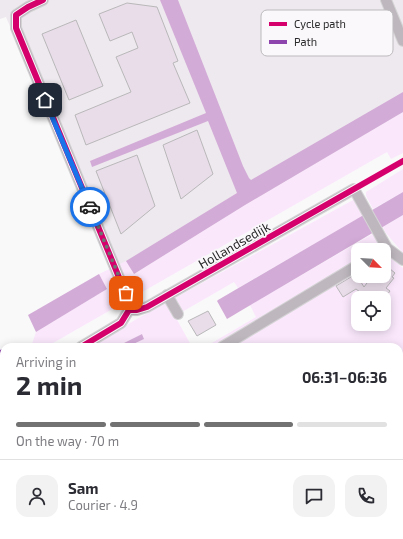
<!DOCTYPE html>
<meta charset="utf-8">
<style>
body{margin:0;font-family:"Exo 2",sans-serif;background:#f2f2f3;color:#2b2b33;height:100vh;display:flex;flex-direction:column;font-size:15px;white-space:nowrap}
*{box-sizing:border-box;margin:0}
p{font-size:13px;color:#7c7c81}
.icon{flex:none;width:22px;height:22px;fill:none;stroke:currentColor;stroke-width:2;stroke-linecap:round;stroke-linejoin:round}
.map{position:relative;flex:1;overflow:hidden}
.drawer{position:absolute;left:0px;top:343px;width:403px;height:196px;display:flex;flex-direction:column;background:#fff;border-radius:12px 12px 0 0;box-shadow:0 2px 10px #0003}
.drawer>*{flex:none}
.needle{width:26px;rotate:114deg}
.tools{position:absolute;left:351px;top:243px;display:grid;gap:8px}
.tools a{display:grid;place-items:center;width:40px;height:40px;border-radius:8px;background:#fff;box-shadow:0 2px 10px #0003;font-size:20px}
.pin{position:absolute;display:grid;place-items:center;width:34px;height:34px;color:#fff;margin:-17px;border-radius:8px;box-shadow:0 2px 6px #0006}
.courier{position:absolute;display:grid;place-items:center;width:40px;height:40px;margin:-20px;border:3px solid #1a73e8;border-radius:50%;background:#fff;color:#222;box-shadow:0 1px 5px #0007}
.headline em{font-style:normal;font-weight:700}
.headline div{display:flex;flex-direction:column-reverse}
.headline{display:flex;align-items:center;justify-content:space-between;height:68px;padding:0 16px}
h1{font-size:26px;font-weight:700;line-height:30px}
.bar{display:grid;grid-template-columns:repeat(4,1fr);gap:6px 4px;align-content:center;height:48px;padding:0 16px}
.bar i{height:5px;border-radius:3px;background:#e1e1e2}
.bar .selected{background:#737273}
.bar p{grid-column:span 4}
.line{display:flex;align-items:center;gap:10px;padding:0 16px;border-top:1px solid #e1e1e2}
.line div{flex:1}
.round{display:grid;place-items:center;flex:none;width:42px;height:42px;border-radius:12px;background:#f2f2f3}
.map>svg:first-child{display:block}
</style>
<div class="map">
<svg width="403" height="539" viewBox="0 0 403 539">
<rect width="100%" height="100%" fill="#faf9fa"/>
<path fill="#eee9ee" d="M 0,0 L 403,0 L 403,117 L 116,279 L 6,17 L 0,19 Z"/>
<g fill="#fae7fc" fill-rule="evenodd">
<path d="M 403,112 L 403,153 L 391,159 L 387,152 L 46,347 L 31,347 L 36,332 L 107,289 L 99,274 L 126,261 L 134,274 L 245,205 Z"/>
<path d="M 403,169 L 403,192 L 373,209 L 366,196 L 366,192 Z"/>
<path d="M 353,200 L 358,203 L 364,215 L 238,288 L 234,282 L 175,316 L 192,347 L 127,347 L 144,339 L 142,334 L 116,347 L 90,347 L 135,320 Z"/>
<path d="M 403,215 L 403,253 L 385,232 L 383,227 Z"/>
<path d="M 374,233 L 383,250 L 358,250 L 358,276 L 384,276 L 384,252 L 403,268 L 403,385 L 399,386 L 399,347 L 205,347 L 256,317 L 250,305 ZM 358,298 L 384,298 L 384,324 L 358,324 Z"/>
<path d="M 4,407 L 4,460 L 0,460 L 0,409 Z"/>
<path d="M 403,454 L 403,502 L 399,502 L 399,455 Z"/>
<path d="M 222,535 L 310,535 L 312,539 L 224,539 Z"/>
</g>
<g fill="#d3abd7">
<path d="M 160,0 L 178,0 L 243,166 L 249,178 L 251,180 L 403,92 L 403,112 L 245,205 L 134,274 L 126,261 L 237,193 L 208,121 L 92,167 L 90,161 L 206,113 Z"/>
<path d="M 403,192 L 403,215 L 227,319 L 217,301 L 218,300 Z"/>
<path d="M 99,274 L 107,289 L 36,332 L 28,315 Z"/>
<path d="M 142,334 L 144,339 L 127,347 L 116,347 Z"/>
<path d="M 399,502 L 403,502 L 403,539 L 312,539 L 310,535 L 399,535 Z"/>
<path d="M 197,535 L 222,535 L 224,539 L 199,539 Z"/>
</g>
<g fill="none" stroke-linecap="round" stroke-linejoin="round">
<g stroke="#d3abd7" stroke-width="3">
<path d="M 399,361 L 403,360"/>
<path d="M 0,428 L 4,426"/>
</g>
</g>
<g fill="#e9ddea" stroke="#b9b8b9">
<path d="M 127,3 L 157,7 L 178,61 L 173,63 L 190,103 L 86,145 L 75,115 L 131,92 L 116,57 L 138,48 L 132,32 L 110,41 L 99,14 Z"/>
<path d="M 76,20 L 103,86 L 69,100 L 42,34 Z"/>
<path d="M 197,130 L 213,174 L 181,199 L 163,145 Z"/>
<path d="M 137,155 L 155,206 L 121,234 L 96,171 Z"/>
<path d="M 384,264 L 395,273 L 392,277 L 394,278 L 386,288 L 390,291 L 385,298 L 368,298 L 356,289 L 343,297 L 336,286 L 356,274 L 364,287 L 372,276 L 384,276 Z"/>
<path d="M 208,311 L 216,325 L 197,336 L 188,321 Z"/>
</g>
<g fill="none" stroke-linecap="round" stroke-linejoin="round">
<g stroke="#d5d4d5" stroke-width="12">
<g id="minor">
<path d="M 43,0 L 28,7 L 16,15 L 16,28 L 130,304 L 129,310"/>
<path d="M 386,0 L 403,41"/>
<path d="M 167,295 L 178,314"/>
<path d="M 81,347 L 121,323 L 129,310 L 137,310 L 147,307 L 354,189 L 387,248 L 403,260"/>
<path d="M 222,347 L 358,265"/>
<path d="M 0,392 L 4,390"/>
</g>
</g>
<g stroke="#d5d4d5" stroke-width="15">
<g id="major">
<path d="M 399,390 L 403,390"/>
<path d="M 399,413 L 403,413"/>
<path d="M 0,470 L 4,469"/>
</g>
</g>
<use href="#minor" stroke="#beb8be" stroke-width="10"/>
<use href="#major" stroke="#c0bac1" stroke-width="13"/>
<path stroke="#8e44ad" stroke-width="5" stroke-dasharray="10 5" stroke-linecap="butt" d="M 0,350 L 4,358"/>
<g stroke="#faf8fb" stroke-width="8">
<g id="cycleway">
<path d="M 43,0 L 28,7 L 16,15 L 16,28 L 130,304 L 129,310"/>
<path d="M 81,347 L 121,323 L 129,310 L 137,310 L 147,307 L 403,161"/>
</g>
</g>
<use href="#cycleway" stroke="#d6006c" stroke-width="6"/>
</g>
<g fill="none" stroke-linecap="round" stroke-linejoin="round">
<path stroke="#737273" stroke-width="4" stroke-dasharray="0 7.2" d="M 90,207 L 126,293"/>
<path stroke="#1a73e8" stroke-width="5" d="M 45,100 L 90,207"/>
</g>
<g text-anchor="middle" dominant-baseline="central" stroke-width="3.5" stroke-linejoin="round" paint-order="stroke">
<g font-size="13" fill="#2b2a2b" stroke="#faf8fb">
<text transform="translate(234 245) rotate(-30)">Hollandsedijk</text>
</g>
</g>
<rect x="261" y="10" width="132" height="46" rx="6" fill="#faf8fb" stroke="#bcbabd" stroke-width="1"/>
<rect x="269" y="22" width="18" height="4" fill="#d6006c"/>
<rect x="269" y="40" width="18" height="4" fill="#8e44ad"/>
<g font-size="11" fill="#2b2a2b">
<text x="294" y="28">Cycle path</text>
<text x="294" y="46">Path</text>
</g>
</svg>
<div class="tools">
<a><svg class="needle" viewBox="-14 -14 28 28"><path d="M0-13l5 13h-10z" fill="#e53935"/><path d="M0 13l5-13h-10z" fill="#7c7c81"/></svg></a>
<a><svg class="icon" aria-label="locate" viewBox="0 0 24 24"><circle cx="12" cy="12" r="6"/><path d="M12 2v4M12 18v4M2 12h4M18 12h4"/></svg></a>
</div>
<div class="pin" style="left:126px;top:293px;background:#ea580c"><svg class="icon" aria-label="bag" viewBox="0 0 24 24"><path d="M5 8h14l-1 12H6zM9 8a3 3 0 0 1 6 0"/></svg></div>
<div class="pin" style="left:45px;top:100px;background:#1f2937"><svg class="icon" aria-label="home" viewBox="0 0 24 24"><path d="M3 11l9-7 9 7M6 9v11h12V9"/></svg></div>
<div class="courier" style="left:90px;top:207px"><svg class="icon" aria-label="car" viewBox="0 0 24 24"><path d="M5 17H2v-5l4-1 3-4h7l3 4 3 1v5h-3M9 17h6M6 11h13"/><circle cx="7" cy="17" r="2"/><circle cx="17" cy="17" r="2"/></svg></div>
<section class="drawer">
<div class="headline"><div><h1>2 min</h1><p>Arriving in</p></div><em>06:31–06:36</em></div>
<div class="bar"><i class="selected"></i><i class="selected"></i><i class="selected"></i><i></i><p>On the way · 70 m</p></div>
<div class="line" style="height:72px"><a class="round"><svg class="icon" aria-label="person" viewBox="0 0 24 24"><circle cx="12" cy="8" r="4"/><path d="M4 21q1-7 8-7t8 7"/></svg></a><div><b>Sam</b><p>Courier · 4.9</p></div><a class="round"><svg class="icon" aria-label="chat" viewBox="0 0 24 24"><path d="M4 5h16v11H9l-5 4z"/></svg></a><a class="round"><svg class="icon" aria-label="phone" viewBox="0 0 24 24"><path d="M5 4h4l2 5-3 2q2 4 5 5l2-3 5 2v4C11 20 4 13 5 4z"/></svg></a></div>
</section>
</div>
